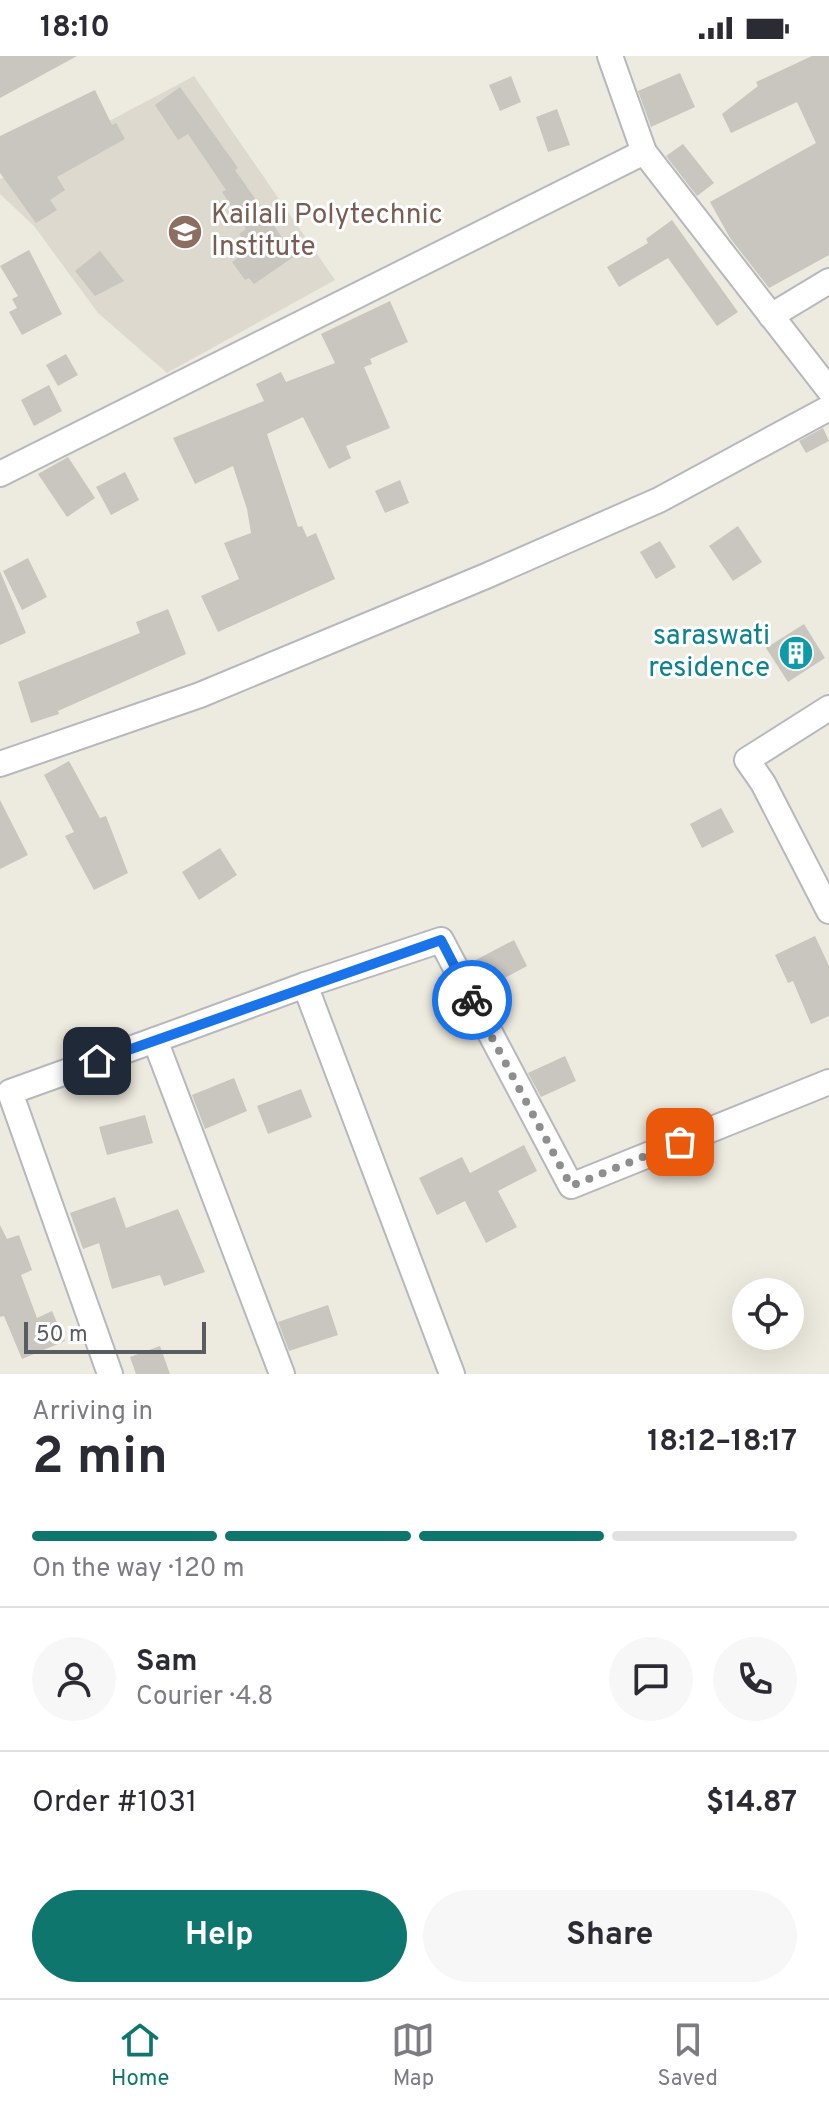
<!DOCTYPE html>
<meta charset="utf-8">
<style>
body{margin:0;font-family:Overpass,sans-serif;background:#f7f7f7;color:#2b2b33;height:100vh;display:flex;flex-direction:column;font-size:30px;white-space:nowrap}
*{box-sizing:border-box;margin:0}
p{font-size:26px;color:#7c7c81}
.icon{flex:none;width:44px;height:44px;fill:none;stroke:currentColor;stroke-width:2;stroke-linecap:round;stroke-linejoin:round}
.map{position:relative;height:1318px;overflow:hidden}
.drawer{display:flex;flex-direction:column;background:#fff;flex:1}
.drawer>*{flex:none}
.fabs{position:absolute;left:732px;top:1222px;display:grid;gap:16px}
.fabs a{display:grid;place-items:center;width:72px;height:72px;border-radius:50%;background:#fff;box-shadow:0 8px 32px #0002;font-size:40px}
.scale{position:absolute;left:24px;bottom:20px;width:182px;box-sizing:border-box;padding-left:8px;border:4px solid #595d62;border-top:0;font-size:22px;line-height:28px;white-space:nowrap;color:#595d62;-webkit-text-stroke:6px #fff;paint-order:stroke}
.pin{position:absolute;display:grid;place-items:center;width:68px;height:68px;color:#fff;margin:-34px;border-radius:16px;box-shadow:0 4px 12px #0006}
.courier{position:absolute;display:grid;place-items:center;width:80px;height:80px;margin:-40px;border:6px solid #1a73e8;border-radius:50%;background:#fff;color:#222;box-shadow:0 2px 10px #0007}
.head em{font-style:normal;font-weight:700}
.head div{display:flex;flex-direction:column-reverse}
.head{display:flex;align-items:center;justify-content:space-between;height:136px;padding:0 32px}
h1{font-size:52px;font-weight:700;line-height:60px}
.bar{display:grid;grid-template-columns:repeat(4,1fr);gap:12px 8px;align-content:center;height:96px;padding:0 32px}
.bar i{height:10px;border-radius:6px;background:#e1e1e2}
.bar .selected{background:#0f766e}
.bar p{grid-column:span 4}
.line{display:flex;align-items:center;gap:20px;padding:0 32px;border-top:2px solid #e1e1e2}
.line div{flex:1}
.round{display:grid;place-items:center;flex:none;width:84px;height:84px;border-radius:42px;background:#f7f7f7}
.primary-button{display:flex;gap:16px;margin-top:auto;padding:16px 32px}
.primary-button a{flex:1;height:92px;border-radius:48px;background:#0f766e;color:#fff;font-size:32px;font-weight:700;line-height:92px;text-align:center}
.primary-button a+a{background:#f7f7f7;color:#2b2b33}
.status{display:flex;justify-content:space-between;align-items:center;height:56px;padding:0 40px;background:#fff;direction:ltr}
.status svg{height:22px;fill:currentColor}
.tabs{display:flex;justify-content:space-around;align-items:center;height:112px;border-top:2px solid #e1e1e2;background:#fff;font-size:22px;color:#7c7c81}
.tabs a{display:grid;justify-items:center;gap:4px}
.tabs .selected{color:#0f766e}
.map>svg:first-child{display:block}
</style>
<div class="status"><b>18:10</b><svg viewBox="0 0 49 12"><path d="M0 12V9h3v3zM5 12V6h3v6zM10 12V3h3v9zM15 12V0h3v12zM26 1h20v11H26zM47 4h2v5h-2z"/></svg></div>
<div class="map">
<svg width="829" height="1318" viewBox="0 0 829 1318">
<rect width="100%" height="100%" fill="#edeadf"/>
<path fill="#ddd9ce" d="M 194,20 L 335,224 L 167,317 L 98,257 L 34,170 L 0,138 L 0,123 Z"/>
<g fill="#c9c6bf">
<path d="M 0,0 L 77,0 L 0,42 Z"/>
<path d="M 812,0 L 829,0 L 829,199 L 769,232 L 730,182 L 710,146 L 816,87 L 797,46 L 731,77 L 722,58 L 758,30 L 756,26 Z"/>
<path d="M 680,17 L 695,51 L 651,71 L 638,35 Z"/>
<path d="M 511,20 L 521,46 L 500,55 L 489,29 Z"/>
<path d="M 180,31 L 238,112 L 235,114 L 295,200 L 254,228 L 249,222 L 245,224 L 232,206 L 242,199 L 237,191 L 245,186 L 239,178 L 246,173 L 222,136 L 226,134 L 188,78 L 178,84 L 155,49 Z"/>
<path d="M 95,34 L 112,69 L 116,67 L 125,83 L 57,121 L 65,134 L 50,144 L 57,154 L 36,167 L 0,117 L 0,80 Z"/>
<path d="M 557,53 L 570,89 L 548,96 L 536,61 Z"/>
<path d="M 683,88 L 714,127 L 697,140 L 666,100 Z"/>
<path d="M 672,164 L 738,256 L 717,270 L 668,202 L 619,231 L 607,211 L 648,187 L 646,183 Z"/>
<path d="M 29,194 L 62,258 L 22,279 L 9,256 L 17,252 L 12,243 L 18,240 L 0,210 Z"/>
<path d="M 100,195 L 124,225 L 95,240 L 75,215 Z"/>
<path d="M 390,245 L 408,286 L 370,303 L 372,308 L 364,311 L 390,372 L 346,390 L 351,402 L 329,413 L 303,361 L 267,378 L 298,471 L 302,470 L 307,481 L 316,477 L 335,523 L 218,576 L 201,540 L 239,523 L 224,487 L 251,477 L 247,453 L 233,410 L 195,428 L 173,382 L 264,345 L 256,328 L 281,316 L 286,326 L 335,307 L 321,278 Z"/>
<path d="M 66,298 L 78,319 L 58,330 L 46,309 Z"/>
<path d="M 49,329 L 62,355 L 34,370 L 21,344 Z"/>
<path d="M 823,372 L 829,385 L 806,397 L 799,385 Z"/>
<path d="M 68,401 L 95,442 L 67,461 L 38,418 Z"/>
<path d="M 125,416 L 139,444 L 111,459 L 96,431 Z"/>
<path d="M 400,424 L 409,447 L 385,457 L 375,435 Z"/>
<path d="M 738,470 L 762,506 L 733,525 L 709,490 Z"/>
<path d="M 660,485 L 676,511 L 656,523 L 640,496 Z"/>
<path d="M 28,502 L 47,541 L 22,554 L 3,515 Z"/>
<path d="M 0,515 L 26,577 L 0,589 Z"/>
<path d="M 168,553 L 186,598 L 58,655 L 59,658 L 31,667 L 18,626 L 140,577 L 136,566 Z"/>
<path d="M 804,568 L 825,602 L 788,626 L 766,592 Z"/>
<path d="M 69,705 L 100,762 L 106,760 L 128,817 L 94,834 L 65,780 L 74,776 L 44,719 Z"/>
<path d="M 0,744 L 28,799 L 0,813 Z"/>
<path d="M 721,752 L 734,776 L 702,792 L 690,768 Z"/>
<path d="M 220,792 L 237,819 L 199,844 L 182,816 Z"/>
<path d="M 815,880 L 829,910 L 829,960 L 811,968 L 793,925 L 788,927 L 775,899 Z"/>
<path d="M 514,884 L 527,910 L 484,933 L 470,907 Z"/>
<path d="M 565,1000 L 576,1025 L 541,1041 L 528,1017 Z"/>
<path d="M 234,1022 L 247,1055 L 205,1073 L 192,1039 Z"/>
<path d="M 301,1033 L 312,1061 L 268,1078 L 257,1050 Z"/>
<path d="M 145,1059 L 153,1087 L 107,1099 L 99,1071 Z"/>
<path d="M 524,1089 L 537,1115 L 498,1135 L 517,1171 L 486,1187 L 465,1145 L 437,1159 L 419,1122 L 462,1101 L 470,1117 Z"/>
<path d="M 115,1141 L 126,1172 L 178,1153 L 205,1216 L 164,1230 L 160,1219 L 112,1233 L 99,1187 L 83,1193 L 70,1157 Z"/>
<path d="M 0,1169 L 7,1183 L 19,1179 L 32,1214 L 21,1219 L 37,1262 L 52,1255 L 65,1285 L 22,1303 L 4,1260 L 0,1261 Z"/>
<path d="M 328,1249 L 338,1279 L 289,1295 L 278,1266 Z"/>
<path d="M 160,1290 L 170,1318 L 136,1318 L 130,1301 Z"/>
</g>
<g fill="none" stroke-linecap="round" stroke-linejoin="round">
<g stroke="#b6b8bd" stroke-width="28">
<g id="street">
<path d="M 610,0 L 644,96 L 829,334"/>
<path d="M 771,260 L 829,225"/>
<path d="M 0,418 L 644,96"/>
<path d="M 829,652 L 747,704 L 763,727 L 829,855"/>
<path d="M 0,708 L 200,639 L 486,520 L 659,444 L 829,352"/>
<path d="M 305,929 L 441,884 L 571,1130 L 829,1026"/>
<path d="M 110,1318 L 10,1036 L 155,984"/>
<path d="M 282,1318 L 155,984 L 305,929 L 452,1318"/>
</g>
</g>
<use href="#street" stroke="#fff" stroke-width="24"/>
</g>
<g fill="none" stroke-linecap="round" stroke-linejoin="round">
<path stroke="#8d8e8e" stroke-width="8" stroke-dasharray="0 14.4" d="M 472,944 L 571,1130 L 680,1086"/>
<path stroke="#1a73e8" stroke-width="10" d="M 97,1005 L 441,884 L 472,944"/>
</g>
<defs>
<g id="school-disc" transform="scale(1.8)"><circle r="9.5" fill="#8d6e63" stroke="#fff"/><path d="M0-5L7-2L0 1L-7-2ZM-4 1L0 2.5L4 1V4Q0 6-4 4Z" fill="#fff"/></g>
<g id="building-disc" transform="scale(1.8)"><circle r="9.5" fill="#0f9aa8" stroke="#fff"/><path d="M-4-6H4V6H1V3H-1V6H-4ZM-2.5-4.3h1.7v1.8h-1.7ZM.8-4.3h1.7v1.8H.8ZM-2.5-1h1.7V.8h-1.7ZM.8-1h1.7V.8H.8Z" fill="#fff"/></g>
</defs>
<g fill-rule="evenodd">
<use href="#school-disc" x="185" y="176"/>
<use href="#building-disc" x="796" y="597"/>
</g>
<g text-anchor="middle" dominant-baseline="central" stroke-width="6" stroke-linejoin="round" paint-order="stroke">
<g font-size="28" fill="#785e54" stroke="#fff" text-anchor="start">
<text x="211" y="160">Kailali Polytechnic<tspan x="211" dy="32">Institute</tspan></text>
</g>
<g font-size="28" fill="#0d838f" stroke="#fff" text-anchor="end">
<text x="770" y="581">saraswati<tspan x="770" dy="32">residence</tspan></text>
</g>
</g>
</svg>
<div class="fabs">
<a><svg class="icon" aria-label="locate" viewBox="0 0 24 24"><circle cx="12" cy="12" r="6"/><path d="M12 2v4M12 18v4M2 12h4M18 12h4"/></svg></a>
</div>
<div class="scale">50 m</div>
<div class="pin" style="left:680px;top:1086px;background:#ea580c"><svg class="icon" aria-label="bag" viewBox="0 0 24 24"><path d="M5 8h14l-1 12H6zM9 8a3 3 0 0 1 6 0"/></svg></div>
<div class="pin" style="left:97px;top:1005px;background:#1f2937"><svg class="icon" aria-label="home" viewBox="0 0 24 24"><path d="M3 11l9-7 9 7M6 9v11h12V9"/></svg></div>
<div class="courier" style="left:472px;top:944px"><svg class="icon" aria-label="bike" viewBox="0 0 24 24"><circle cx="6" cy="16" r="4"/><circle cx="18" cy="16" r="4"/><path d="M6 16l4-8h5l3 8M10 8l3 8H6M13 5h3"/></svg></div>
</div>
<section class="drawer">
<div class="head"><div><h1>2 min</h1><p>Arriving in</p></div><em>18:12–18:17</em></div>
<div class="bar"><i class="selected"></i><i class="selected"></i><i class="selected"></i><i></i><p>On the way · 120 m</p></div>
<div class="line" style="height:144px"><a class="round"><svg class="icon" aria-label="person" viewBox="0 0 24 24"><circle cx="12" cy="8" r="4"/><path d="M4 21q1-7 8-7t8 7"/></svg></a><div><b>Sam</b><p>Courier · 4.8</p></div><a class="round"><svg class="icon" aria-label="chat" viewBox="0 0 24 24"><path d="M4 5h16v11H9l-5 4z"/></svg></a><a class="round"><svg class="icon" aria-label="phone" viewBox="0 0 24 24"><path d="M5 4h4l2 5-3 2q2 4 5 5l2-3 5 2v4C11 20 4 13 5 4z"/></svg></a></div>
<div class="line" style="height:104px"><div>Order #1031</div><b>$14.87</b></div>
<div class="primary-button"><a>Help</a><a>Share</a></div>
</section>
<nav class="tabs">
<a class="selected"><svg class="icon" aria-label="home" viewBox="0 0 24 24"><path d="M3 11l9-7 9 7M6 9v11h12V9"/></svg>Home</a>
<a><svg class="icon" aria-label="map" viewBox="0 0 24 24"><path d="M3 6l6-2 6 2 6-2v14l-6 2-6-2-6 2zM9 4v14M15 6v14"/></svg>Map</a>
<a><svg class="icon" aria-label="saved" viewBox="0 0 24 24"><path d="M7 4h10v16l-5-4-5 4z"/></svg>Saved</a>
</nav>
